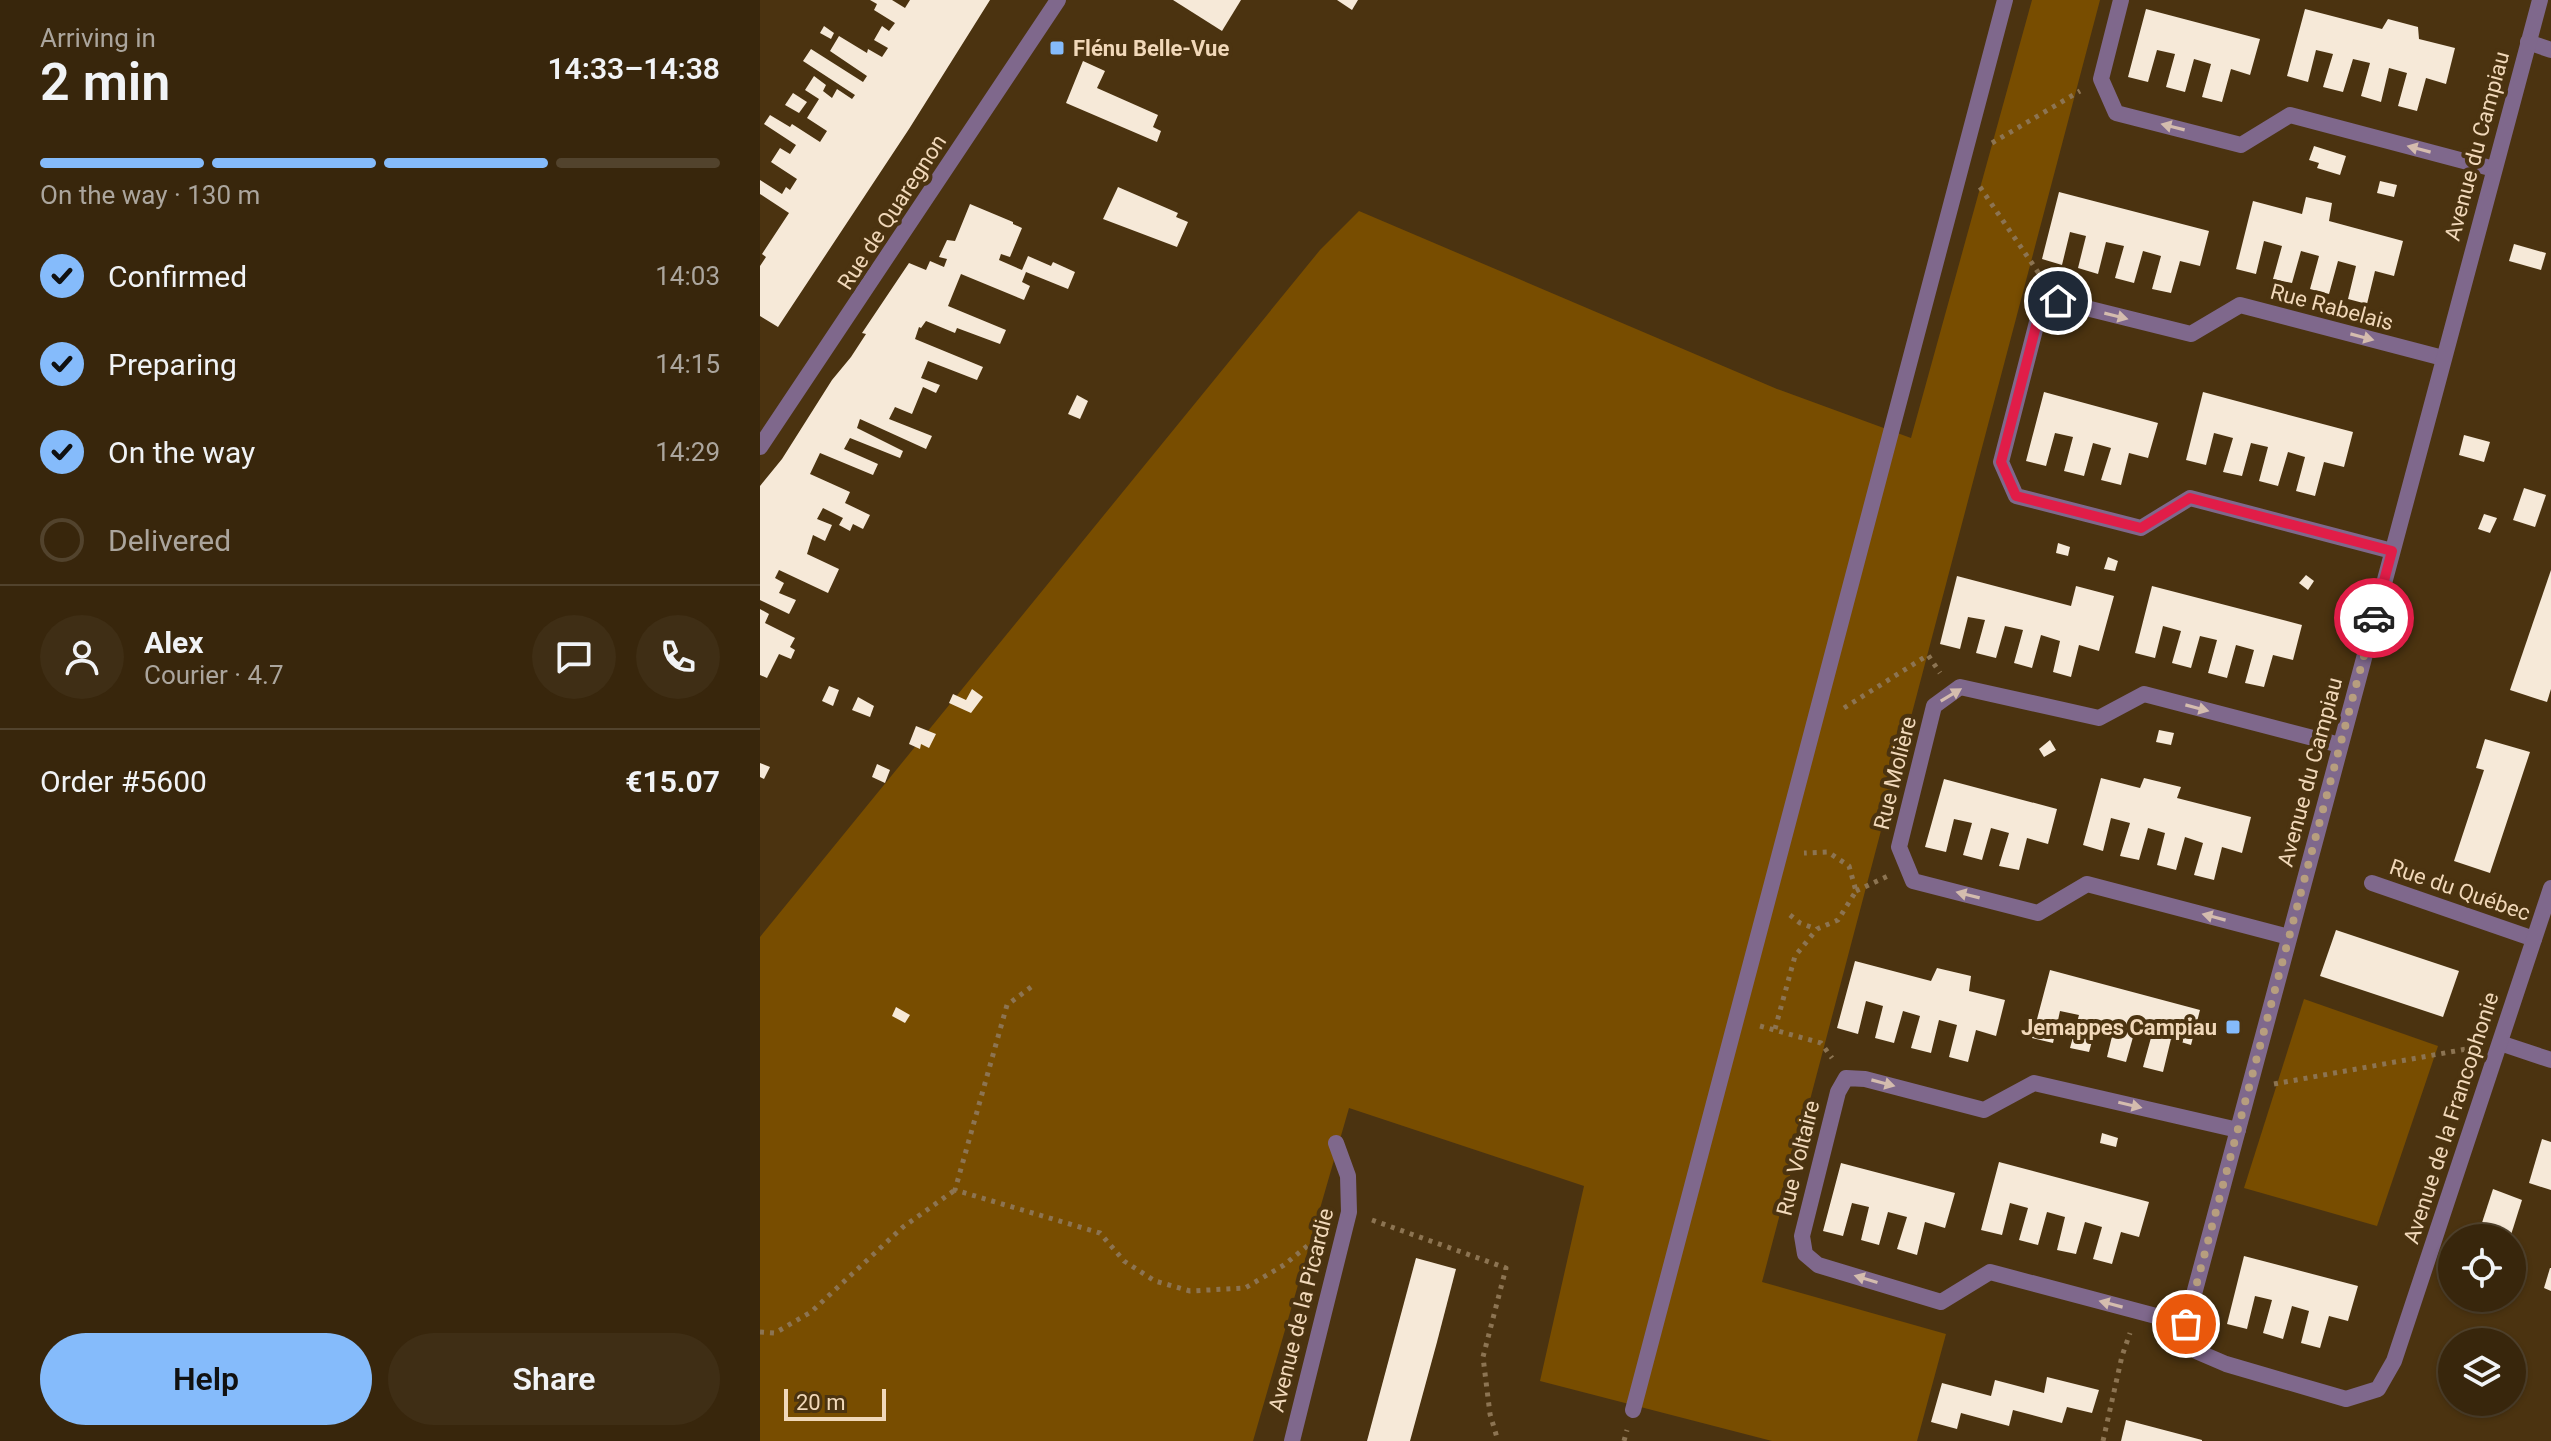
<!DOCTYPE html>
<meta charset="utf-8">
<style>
body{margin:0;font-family:Roboto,sans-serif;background:#3f2e15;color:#f1f3f6;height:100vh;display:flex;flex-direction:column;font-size:30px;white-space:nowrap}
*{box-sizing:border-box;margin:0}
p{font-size:26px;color:#aba59d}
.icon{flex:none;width:44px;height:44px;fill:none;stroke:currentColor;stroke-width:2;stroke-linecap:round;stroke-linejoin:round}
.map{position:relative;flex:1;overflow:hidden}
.sheet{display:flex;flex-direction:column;background:#38260c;width:760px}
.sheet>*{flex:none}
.fabs{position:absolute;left:1678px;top:1224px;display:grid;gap:16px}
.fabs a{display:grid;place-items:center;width:88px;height:88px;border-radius:50%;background:#38260c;box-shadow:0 2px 6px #0004,0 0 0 2px #52432d;font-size:40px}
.scale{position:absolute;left:24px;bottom:20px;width:102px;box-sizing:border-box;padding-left:8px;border:4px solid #f1d8b9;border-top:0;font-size:22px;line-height:28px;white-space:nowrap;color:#f1d8b9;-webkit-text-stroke:6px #4b3310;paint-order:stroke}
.pin{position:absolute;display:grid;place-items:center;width:68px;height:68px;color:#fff;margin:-34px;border:4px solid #fff;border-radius:50%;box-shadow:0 2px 8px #0007}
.courier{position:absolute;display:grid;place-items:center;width:80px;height:80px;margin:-40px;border:6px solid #e11d48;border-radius:50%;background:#fff;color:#222;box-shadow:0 2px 10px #0007}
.overview em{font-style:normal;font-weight:600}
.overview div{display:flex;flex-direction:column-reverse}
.overview{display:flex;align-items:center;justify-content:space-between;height:136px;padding:0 40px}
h1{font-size:52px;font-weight:600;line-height:60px}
.bar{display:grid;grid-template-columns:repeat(4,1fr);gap:12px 8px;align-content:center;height:96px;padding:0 40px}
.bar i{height:10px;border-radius:6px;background:#52432d}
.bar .on{background:#85bbfb}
.bar p{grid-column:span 4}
.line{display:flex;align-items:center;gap:20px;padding:0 40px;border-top:2px solid #52432d}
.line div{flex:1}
.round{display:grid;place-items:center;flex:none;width:84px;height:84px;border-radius:42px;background:#3f2e15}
ol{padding:0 40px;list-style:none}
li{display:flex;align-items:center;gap:24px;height:88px}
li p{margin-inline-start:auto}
li .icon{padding:8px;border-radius:50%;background:#85bbfb;color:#111;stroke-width:4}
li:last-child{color:#aba59d}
li i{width:44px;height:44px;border:4px solid #52432d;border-radius:50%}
.button{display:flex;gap:16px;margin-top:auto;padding:16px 40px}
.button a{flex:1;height:92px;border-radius:48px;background:#85bbfb;color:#111;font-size:32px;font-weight:600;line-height:92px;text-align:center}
.button a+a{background:#3f2e15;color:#f1f3f6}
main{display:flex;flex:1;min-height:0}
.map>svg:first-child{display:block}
</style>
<main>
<section class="sheet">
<div class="overview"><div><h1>2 min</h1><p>Arriving in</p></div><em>14:33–14:38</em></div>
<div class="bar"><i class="on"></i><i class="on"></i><i class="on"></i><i></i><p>On the way · 130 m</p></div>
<ol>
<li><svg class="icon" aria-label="check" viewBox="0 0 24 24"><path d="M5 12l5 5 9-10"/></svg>Confirmed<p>14:03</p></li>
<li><svg class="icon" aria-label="check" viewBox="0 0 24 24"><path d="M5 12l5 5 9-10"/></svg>Preparing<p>14:15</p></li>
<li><svg class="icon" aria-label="check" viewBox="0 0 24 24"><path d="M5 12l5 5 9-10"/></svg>On the way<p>14:29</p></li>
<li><i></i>Delivered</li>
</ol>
<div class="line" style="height:144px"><a class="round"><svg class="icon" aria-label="person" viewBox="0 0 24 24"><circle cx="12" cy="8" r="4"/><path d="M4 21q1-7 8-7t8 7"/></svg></a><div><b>Alex</b><p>Courier · 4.7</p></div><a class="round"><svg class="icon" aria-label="chat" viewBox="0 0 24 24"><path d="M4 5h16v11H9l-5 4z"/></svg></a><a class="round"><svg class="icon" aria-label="phone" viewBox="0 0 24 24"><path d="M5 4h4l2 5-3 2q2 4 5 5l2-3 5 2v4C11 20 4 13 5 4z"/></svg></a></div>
<div class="line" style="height:104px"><div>Order #5600</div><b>€15.07</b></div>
<div class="button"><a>Help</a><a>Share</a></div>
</section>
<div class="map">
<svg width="1791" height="1441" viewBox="0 0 1791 1441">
<rect width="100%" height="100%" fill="#4b3310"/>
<g fill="#784d00">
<path d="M 1272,0 L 1340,0 L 1002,1282 L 1186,1334 L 1157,1441 L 1012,1441 L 780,1381 L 824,1186 L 589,1108 L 493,1441 L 0,1441 L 0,937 L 560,250 L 599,211 L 1017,389 L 1151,438 Z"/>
<path d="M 1544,999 L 1678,1046 L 1617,1226 L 1484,1188 Z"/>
</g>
<g fill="#f6e9d8">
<path d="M 110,0 L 132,0 L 145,8 L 150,0 L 230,0 L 149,129 L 18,327 L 0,316 L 0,266 L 6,257 L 2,254 L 29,213 L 0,194 L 0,180 L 22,194 L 26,187 L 30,190 L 37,179 L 11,162 L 20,148 L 30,154 L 36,145 L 4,124 L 10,115 L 30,127 L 32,124 L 60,142 L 67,131 L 47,118 L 59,99 L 45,90 L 54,76 L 66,85 L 63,91 L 72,98 L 77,89 L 92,99 L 95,95 L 43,61 L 51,49 L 103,82 L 107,76 L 70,51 L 79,36 L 107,53 L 108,49 L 122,57 L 128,48 L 114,40 L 122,26 L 129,31 L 135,23 L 114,10 L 117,4 Z"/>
<path d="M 413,0 L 481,0 L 462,31 Z"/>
<path d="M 577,0 L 598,0 L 592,10 Z"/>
<path d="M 1386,9 L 1500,39 L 1490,75 L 1471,69 L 1462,102 L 1442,97 L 1451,64 L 1434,59 L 1425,92 L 1406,87 L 1415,54 L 1397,50 L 1388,82 L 1368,77 Z"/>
<path d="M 1545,9 L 1622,29 L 1628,19 L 1658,27 L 1659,39 L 1695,48 L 1686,84 L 1666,78 L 1657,111 L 1638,106 L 1647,73 L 1629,68 L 1621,102 L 1601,96 L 1610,63 L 1593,59 L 1583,92 L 1563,87 L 1573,54 L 1556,50 L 1548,82 L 1527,76 Z"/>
<path d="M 64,26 L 74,33 L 71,39 L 60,33 Z"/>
<path d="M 323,61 L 345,71 L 337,88 L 398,115 L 393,127 L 401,131 L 397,142 L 306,103 Z"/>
<path d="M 33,93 L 47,102 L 39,113 L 25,105 Z"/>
<path d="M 1554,146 L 1586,156 L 1580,175 L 1557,168 L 1559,163 L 1549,160 Z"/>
<path d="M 1620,181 L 1637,185 L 1634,197 L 1617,193 Z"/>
<path d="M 358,187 L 418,213 L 416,217 L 428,222 L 417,247 L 343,219 Z"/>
<path d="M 1299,192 L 1449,231 L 1440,266 L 1420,261 L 1411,293 L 1392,289 L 1401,256 L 1383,251 L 1374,283 L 1355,278 L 1364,246 L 1346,242 L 1338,274 L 1318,268 L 1326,236 L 1310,232 L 1302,265 L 1282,259 Z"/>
<path d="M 1546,197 L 1572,203 L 1569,221 L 1643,241 L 1634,276 L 1615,271 L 1607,304 L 1588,299 L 1596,266 L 1578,261 L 1569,294 L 1550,289 L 1559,256 L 1541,251 L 1532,283 L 1513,279 L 1522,246 L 1504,241 L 1496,274 L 1476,269 L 1493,201 L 1542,214 Z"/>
<path d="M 210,204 L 253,222 L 253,224 L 262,228 L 250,257 L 241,254 L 239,260 L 262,270 L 268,256 L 291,266 L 293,262 L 315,272 L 308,289 L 266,272 L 262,282 L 270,286 L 264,300 L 201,274 L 188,306 L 246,330 L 240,344 L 197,328 L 195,333 L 166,321 L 161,328 L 159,327 L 155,339 L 223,367 L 217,380 L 168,361 L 161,378 L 180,385 L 176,393 L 163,387 L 152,414 L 135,407 L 129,419 L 172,436 L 166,449 L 100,419 L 97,428 L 143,451 L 140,458 L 90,438 L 84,449 L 118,464 L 113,475 L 60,453 L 50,474 L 90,492 L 85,503 L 110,515 L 103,529 L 93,524 L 90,531 L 79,525 L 83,518 L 63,508 L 57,519 L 72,525 L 65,541 L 53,535 L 47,554 L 79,569 L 68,593 L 19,570 L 15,578 L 24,583 L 19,593 L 36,600 L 29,614 L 0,600 L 0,486 L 22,459 L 72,380 L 91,357 L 106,334 L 102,333 L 149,263 L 166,270 L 170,261 L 184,267 L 187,259 L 179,257 L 187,240 L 195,241 Z"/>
<path d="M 1754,244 L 1786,253 L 1781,270 L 1749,261 Z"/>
<path d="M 1284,392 L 1398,423 L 1388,458 L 1369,453 L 1361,485 L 1341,480 L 1351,448 L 1333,443 L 1324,476 L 1304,471 L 1313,437 L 1295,433 L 1286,466 L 1266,461 Z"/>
<path d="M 1443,392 L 1593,432 L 1584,467 L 1564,462 L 1555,496 L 1536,491 L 1545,457 L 1528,452 L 1518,486 L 1499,481 L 1508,447 L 1491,443 L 1482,476 L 1463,472 L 1473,438 L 1454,433 L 1446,465 L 1426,460 Z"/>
<path d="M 317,395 L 328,401 L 320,419 L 308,414 Z"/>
<path d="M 1704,435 L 1730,442 L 1724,462 L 1699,455 Z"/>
<path d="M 1764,488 L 1786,495 L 1775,527 L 1753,520 Z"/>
<path d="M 1724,514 L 1737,518 L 1730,533 L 1718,529 Z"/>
<path d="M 1298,543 L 1310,547 L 1308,556 L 1296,553 Z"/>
<path d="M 1348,557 L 1358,561 L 1355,571 L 1344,569 Z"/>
<path d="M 1791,570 L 1791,689 L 1787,702 L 1750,690 Z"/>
<path d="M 1546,575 L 1554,581 L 1548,590 L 1539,583 Z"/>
<path d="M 1197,576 L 1311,606 L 1316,586 L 1354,596 L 1339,651 L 1319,645 L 1311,677 L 1293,672 L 1300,641 L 1281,635 L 1272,668 L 1254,663 L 1263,630 L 1245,626 L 1236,658 L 1216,653 L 1225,620 L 1208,617 L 1200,649 L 1180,644 Z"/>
<path d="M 1392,586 L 1542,625 L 1533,660 L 1513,655 L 1504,687 L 1485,683 L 1494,650 L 1476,645 L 1467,678 L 1448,673 L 1457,640 L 1440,636 L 1431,668 L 1412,663 L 1421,631 L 1403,626 L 1395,658 L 1375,653 Z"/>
<path d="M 0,609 L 9,614 L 5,623 L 35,638 L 30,647 L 35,650 L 31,659 L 19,654 L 7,678 L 0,675 Z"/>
<path d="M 69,686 L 79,690 L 73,706 L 62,701 Z"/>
<path d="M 212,689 L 223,697 L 211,713 L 189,703 L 193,694 L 206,700 Z"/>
<path d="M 98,697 L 114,706 L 110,717 L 92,710 Z"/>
<path d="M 156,726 L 176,734 L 169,748 L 161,744 L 160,749 L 149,744 Z"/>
<path d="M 1399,730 L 1414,733 L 1411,745 L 1396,742 Z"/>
<path d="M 1725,739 L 1770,752 L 1730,873 L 1694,861 L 1724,770 L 1716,768 Z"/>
<path d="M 1290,740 L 1296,750 L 1284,757 L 1279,749 Z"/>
<path d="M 0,763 L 10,767 L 4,779 L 0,777 Z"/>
<path d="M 117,764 L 130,770 L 125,783 L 112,777 Z"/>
<path d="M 1341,778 L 1380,788 L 1384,778 L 1421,787 L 1417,798 L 1491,817 L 1482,853 L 1462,847 L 1454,880 L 1434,875 L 1443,843 L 1425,837 L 1416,870 L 1397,865 L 1405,833 L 1388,828 L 1379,860 L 1360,856 L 1370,823 L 1351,818 L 1343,851 L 1323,845 Z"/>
<path d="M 1184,779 L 1297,809 L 1288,844 L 1267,838 L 1259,870 L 1239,866 L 1249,833 L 1231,828 L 1222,860 L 1203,855 L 1212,823 L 1194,819 L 1186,852 L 1165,847 Z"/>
<path d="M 1576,930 L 1699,971 L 1683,1017 L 1560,976 Z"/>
<path d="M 1095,961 L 1171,981 L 1177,968 L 1211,976 L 1209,991 L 1245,1000 L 1236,1036 L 1216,1030 L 1208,1062 L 1189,1057 L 1197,1025 L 1179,1020 L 1171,1053 L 1151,1048 L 1160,1016 L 1143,1011 L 1134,1043 L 1115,1038 L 1123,1006 L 1106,1001 L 1098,1034 L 1077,1028 Z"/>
<path d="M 1290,970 L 1440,1010 L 1431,1045 L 1411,1039 L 1403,1072 L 1383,1067 L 1392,1034 L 1375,1030 L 1366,1062 L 1347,1057 L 1355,1024 L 1338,1020 L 1329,1052 L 1310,1048 L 1319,1015 L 1300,1011 L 1293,1043 L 1272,1038 Z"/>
<path d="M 136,1007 L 150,1015 L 145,1023 L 132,1016 Z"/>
<path d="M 1342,1133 L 1358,1138 L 1356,1147 L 1340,1143 Z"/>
<path d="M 1782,1139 L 1791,1142 L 1791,1190 L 1769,1183 Z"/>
<path d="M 1239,1162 L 1389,1202 L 1379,1237 L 1361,1232 L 1352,1264 L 1333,1259 L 1342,1227 L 1325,1222 L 1316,1254 L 1297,1250 L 1305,1217 L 1287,1212 L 1278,1245 L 1259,1240 L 1268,1208 L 1250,1203 L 1242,1235 L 1221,1230 Z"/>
<path d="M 1081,1163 L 1195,1193 L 1185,1228 L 1165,1222 L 1157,1255 L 1137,1249 L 1147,1217 L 1128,1212 L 1119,1245 L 1101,1240 L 1109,1207 L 1092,1203 L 1083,1236 L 1063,1231 Z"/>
<path d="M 1733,1189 L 1762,1200 L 1750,1238 L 1717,1238 Z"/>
<path d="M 1484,1256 L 1598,1286 L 1588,1321 L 1569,1316 L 1560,1348 L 1541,1343 L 1549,1311 L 1532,1306 L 1523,1339 L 1503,1333 L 1512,1300 L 1495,1296 L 1487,1329 L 1467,1324 Z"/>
<path d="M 656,1258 L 696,1269 L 677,1342 L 650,1441 L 607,1441 Z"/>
<path d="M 1790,1268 L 1791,1268 L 1791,1291 L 1784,1288 Z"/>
<path d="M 1287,1377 L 1339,1390 L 1332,1413 L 1307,1407 L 1302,1423 L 1253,1410 L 1249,1426 L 1201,1413 L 1197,1429 L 1171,1422 L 1182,1383 L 1231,1396 L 1235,1380 L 1284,1393 Z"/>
<path d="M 1366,1420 L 1442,1440 L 1442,1441 L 1361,1441 Z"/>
</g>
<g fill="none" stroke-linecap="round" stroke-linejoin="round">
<g stroke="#8c7452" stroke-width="5" stroke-dasharray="4 6" stroke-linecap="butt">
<path d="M 1232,143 L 1320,91"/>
<path d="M 1220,187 L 1284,281"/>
<path d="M 1084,708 L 1168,655 L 1180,673"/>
<path d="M 1096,891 L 1128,876"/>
<path d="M 1030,915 L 1040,923 L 1056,929"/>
<path d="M 271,987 L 247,1005 L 195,1190 L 340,1233 L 364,1261 L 395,1281 L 430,1291 L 485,1288 L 524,1265 L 557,1238"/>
<path d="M 1000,1026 L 1061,1043 L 1072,1058"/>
<path d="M 1015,1029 L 1035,956 L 1057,929 L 1078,920 L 1096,891 L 1089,866 L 1068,852 L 1044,853"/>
<path d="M 1514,1084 L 1712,1048"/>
<path d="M 612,1220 L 746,1268 L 723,1357 L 730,1414 L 738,1441"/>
<path d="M 0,1332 L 15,1333 L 51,1312 L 143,1227 L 195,1190"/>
<path d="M 864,1441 L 867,1430"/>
<path d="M 1343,1441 L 1362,1356 L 1370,1333"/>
</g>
<path stroke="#7f688c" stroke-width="16" d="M 873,1410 L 1245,0"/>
<g stroke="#7f688c" stroke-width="16">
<path d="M 1361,0 L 1341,79 L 1356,113 L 1481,145 L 1530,115 L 1734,169"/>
<path d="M 1768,42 L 1791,50"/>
<path d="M 1632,551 L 1430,498 L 1381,528 L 1256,496 L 1241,462 L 1277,322 L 1298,301 L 1431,334 L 1480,305 L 1683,358"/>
<path d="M 1612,883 L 1774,939"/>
<path d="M 1529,937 L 1327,884 L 1278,913 L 1153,881 L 1139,847 L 1174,706 L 1200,687 L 1339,718 L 1384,694 L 1580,745"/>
<path d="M 1740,1043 L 1791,1060"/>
<path d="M 1426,1324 L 1780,0"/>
<path d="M 1426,1324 L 1230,1272 L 1181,1302 L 1058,1265 L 1045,1254 L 1042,1236 L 1078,1092 L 1086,1078 L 1105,1079 L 1224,1110 L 1274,1083 L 1478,1130"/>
<path d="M 1426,1324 L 1438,1352 L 1466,1364 L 1586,1399 L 1618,1389 L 1634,1361 L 1791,888"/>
<path d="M 532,1441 L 589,1212 L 588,1176 L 576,1143"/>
</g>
<path stroke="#7f688c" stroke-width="16" d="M 0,447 L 298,0"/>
</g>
<defs><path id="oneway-solid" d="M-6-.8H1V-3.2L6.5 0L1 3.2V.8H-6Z" transform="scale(2)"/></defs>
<g fill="#d4bcae">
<use href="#oneway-solid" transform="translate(1413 127) rotate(-166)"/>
<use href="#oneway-solid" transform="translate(1659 149) rotate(-165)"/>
<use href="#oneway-solid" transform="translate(1356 316) rotate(14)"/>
<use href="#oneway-solid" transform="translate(1602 337) rotate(15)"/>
<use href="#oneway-solid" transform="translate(1191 695) rotate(-31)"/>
<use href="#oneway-solid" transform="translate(1437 708) rotate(15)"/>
<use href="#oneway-solid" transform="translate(1208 895) rotate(-166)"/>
<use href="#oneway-solid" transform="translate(1454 917) rotate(-165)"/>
<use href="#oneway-solid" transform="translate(1123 1083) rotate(15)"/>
<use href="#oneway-solid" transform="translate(1370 1105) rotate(13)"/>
<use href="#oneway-solid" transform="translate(1106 1279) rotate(-163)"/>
<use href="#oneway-solid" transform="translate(1351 1304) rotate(-165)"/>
</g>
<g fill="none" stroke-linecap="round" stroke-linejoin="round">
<path stroke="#b79e7e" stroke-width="8" stroke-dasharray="0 14.4" d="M 1426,1324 L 1614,618"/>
<path stroke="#e11d48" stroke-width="10" d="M 1298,301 L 1277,322 L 1241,462 L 1256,496 L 1381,528 L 1430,498 L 1632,551 L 1614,618"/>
</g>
<g fill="#85bbfb" stroke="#4b3310" stroke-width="3">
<rect x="289" y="40" width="16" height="16" rx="4"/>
<rect x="1465" y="1019" width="16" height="16" rx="4"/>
</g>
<g text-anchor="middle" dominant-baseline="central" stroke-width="8" stroke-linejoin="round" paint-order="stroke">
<g font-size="22" font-weight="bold" fill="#f1d8b9" stroke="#4b3310" text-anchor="start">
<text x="313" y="48">Flénu Belle-Vue</text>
<text x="1457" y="1027" text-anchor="end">Jemappes Campiau</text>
</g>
<g font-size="22" fill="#f1d8b9" stroke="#4b3310">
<text transform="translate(1717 146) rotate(-75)">Avenue du Campiau</text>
<text transform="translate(132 212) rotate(-57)">Rue de Quaregnon</text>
<text transform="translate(1572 307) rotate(15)">Rue Rabelais</text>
<text transform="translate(1550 772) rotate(-75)">Avenue du Campiau</text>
<text transform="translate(1135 773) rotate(-76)">Rue Molière</text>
<text transform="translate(1700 890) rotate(19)">Rue du Québec</text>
<text transform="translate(1691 1118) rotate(-72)">Avenue de la Francophonie</text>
<text transform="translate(1038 1158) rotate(-76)">Rue Voltaire</text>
<text transform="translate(541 1310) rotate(-76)">Avenue de la Picardie</text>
</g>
</g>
</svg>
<div class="fabs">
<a><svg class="icon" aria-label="locate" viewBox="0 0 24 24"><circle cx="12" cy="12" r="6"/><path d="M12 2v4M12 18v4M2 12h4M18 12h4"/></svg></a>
<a><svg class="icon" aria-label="layers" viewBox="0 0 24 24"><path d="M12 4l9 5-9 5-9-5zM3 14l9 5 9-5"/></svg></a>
</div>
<div class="scale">20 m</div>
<div class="pin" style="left:1426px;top:1324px;background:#ea580c"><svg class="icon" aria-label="bag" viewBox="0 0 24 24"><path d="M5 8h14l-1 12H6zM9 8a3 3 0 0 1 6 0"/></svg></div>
<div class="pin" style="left:1298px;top:301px;background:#1f2937"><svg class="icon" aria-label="home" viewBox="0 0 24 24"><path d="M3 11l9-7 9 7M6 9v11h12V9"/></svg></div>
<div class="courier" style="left:1614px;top:618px"><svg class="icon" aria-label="car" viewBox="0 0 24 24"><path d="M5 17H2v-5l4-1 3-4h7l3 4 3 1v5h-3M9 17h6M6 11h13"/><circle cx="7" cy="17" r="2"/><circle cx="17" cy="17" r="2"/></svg></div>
</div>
</main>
